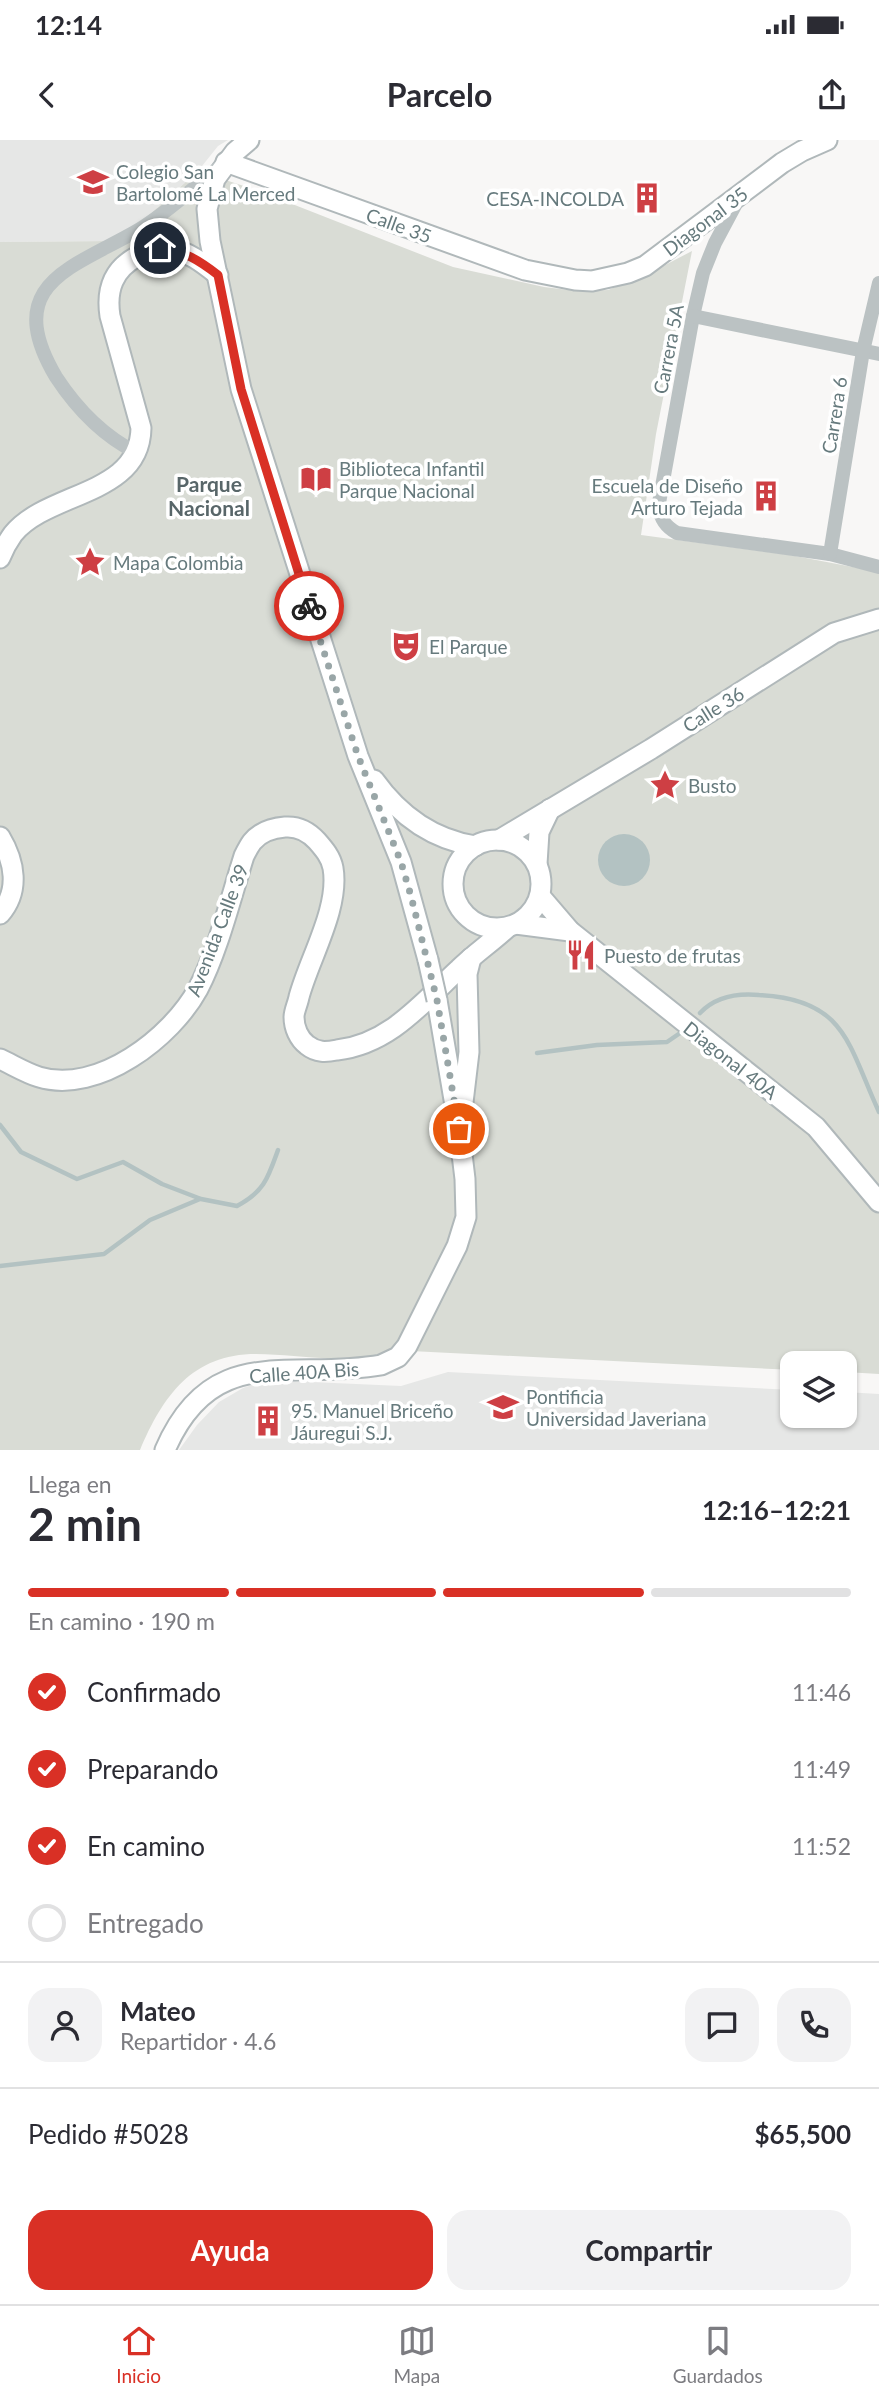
<!DOCTYPE html>
<html lang="es">
<meta charset="utf-8">
<style>
body{margin:0;font-family:Lato,sans-serif;background:#f2f2f3;color:#2b2b33;height:100vh;display:flex;flex-direction:column;font-size:26px;white-space:nowrap}
*{box-sizing:border-box;margin:0}
p{font-size:23px;color:#7c7c81}
.icon{flex:none;width:38px;height:38px;fill:none;stroke:currentColor;stroke-width:2;stroke-linecap:round;stroke-linejoin:round}
.map{position:relative;height:1310px;overflow:hidden}
.side{display:flex;flex-direction:column;background:#fff;flex:1}
.side>*{flex:none}
.controls{position:absolute;left:780px;top:1211px;display:grid;gap:14px}
.controls a{display:grid;place-items:center;width:77px;height:77px;border-radius:14px;background:#fff;box-shadow:0 2px 5px #0004;font-size:35px}
.pin{position:absolute;display:grid;place-items:center;width:60px;height:60px;color:#fff;margin:-30px;border:4px solid #fff;border-radius:50%;box-shadow:0 2px 7px #0007}
.courier{position:absolute;display:grid;place-items:center;width:70px;height:70px;margin:-35px;border:5px solid #d93025;border-radius:50%;background:#fff;color:#222;box-shadow:0 2px 9px #0007}
.headline em{font-style:normal;font-weight:700}
.headline div{display:flex;flex-direction:column-reverse}
.headline{display:flex;align-items:center;justify-content:space-between;height:119px;padding:0 28px}
h1{font-size:46px;font-weight:700;line-height:52px}
.bar{display:grid;grid-template-columns:repeat(4,1fr);gap:10px 7px;align-content:center;height:84px;padding:0 28px}
.bar i{height:9px;border-radius:5px;background:#e1e1e2}
.bar .current{background:#d93025}
.bar p{grid-column:span 4}
.line{display:flex;align-items:center;gap:18px;padding:0 28px;border-top:2px solid #e1e1e2}
.line div{flex:1}
.round{display:grid;place-items:center;flex:none;width:74px;height:74px;border-radius:21px;background:#f2f2f3}
ol{padding:0 28px;list-style:none}
li{display:flex;align-items:center;gap:21px;height:77px}
li p{margin-inline-start:auto}
li .icon{padding:7px;border-radius:50%;background:#d93025;color:#fff;stroke-width:4}
li:last-child{color:#7c7c81}
li i{width:38px;height:38px;border:4px solid #e1e1e2;border-radius:50%}
.action{display:flex;gap:14px;margin-top:auto;padding:14px 28px}
.action a{flex:1;height:80px;border-radius:21px;background:#d93025;color:#fff;font-size:28px;font-weight:700;line-height:80px;text-align:center}
.action a+a{background:#f2f2f3;color:#2b2b33}
.status{display:flex;justify-content:space-between;align-items:center;height:49px;padding:0 35px;background:#fff;direction:ltr}
.status svg{height:19px;fill:currentColor}
header{display:flex;justify-content:space-between;align-items:center;height:91px;padding:0 28px;background:#fff;font-size:32px;font-weight:700}
.dock{display:flex;justify-content:space-around;align-items:center;height:98px;border-top:2px solid #e1e1e2;background:#fff;font-size:19px;color:#7c7c81}
.dock a{display:grid;justify-items:center;gap:4px}
.dock .current{color:#d93025}
.map>svg:first-child{display:block}
</style>
<div class="status"><b>12:14</b><svg viewBox="0 0 49 12"><path d="M0 12V9h3v3zM5 12V6h3v6zM10 12V3h3v9zM15 12V0h3v12zM26 1h20v11H26zM47 4h2v5h-2z"/></svg></div>
<header><svg class="icon" aria-label="back" viewBox="0 0 24 24"><path d="M15 5l-7 7 7 7"/></svg>Parcelo<svg class="icon" aria-label="share" viewBox="0 0 24 24"><path d="M12 15V3M7 8l5-5 5 5M5 13v7h14v-7"/></svg></header>
<div class="map">
<svg width="879" height="1310" viewBox="0 0 879 1310">
<rect width="100%" height="100%" fill="#f8f7f6"/>
<g fill="#e6e7e6">
<path d="M 0,0 L 228,0 L 218,6 L 198,31 L 148,76 L 112,101 L 0,102 Z"/>
<path d="M 448,1232 L 793,1250 L 793,1276 L 845,1276 L 845,1252 L 879,1254 L 879,1310 L 179,1310 L 197,1285 L 219,1262 L 243,1248 L 258,1243 L 289,1241 L 401,1246 Z"/>
</g>
<path fill="#d9dcd5" d="M 198,31 L 259,51 L 453,127 L 544,147 L 577,151 L 608,150 L 646,135 L 692,111 L 656,294 L 641,395 L 790,415 L 879,432 L 879,1234 L 845,1232 L 845,1223 L 793,1223 L 793,1230 L 391,1210 C 373,1218 357,1217 338,1218 C 311,1219 284,1214 256,1214 C 192,1214 163,1256 140,1310 L 0,1310 L 0,102 L 112,101 L 148,76 Z"/>
<circle fill="#b3c2c2" cx="624" cy="720" r="26"/>
<g fill="none" stroke-linecap="round" stroke-linejoin="round">
<g stroke="#b3c2c2" stroke-width="4.5">
<path d="M 700,873 C 716,856 737,853 759,855 C 846,859 848,905 879,972"/>
<path d="M 537,913 L 597,905 L 667,902 L 683,891"/>
<path d="M 0,985 L 21,1012 L 77,1039 L 123,1022 L 162,1044 L 201,1059 L 237,1066 C 264,1052 268,1038 278,1010"/>
<path d="M 0,1126 L 104,1114 L 150,1080 L 200,1059"/>
</g>
<g stroke="#b0b8ba" stroke-width="23">
<g id="secondary">
<path d="M 249,0 L 235,12 L 215,39 L 207,69 L 210,101 L 241,249 L 358,616 L 401,722 L 428,820"/>
<path d="M 226,22 L 525,130 L 575,140 L 592,141 L 628,133 L 645,126 L 782,23 L 802,11 L 827,0"/>
<path d="M 0,418 C 3,410 8,401 13,394 C 48,351 140,356 141,288 L 110,176 C 106,150 113,129 138,116 C 148,111 158,107 170,109 C 188,111 204,124 218,135"/>
<path d="M 374,640 C 399,675 431,699 475,706"/>
<path d="M 0,697 C 15,722 20,751 0,774"/>
<circle cx="497" cy="744" r="44"/>
<path d="M 499,700 L 651,609 L 834,493 L 879,479"/>
<path d="M 537,724 L 539,692 L 550,669"/>
<path d="M 540,756 L 570,791 L 816,987 L 879,1062"/>
<path d="M 516,784 L 570,791"/>
<path d="M 0,919 C 13,925 26,933 39,937 C 98,955 172,897 198,849 C 218,811 231,757 244,716 C 246,712 249,706 252,702 C 260,692 272,688 285,687 C 298,686 308,691 317,701 C 324,709 331,717 333,728 C 340,768 309,819 299,857 C 298,863 294,871 294,877 C 294,888 299,899 307,905 C 317,913 326,912 337,910 C 390,904 423,862 459,829 C 474,814 492,802 508,787"/>
<path d="M 462,971 L 469,912 L 467,834 L 471,818"/>
<path d="M 165,1310 C 212,1201 290,1241 381,1225 L 398,1217 L 407,1206 L 457,1106 L 466,1077 L 465,1039 L 459,989 L 437,860"/>
</g>
</g>
<g stroke="#bbc2c3" stroke-width="14">
<path d="M 739,58 L 715,103 L 703,133 L 693,176 L 659,363 C 659,377 664,386 677,393 L 830,414 L 879,427"/>
<path d="M 693,176 L 879,214"/>
<path d="M 137,313 C 103,296 77,269 56,237 C 0,142 74,128 140,89 C 168,72 194,47 220,27"/>
<path d="M 830,414 L 863,211 L 879,143"/>
</g>
<use href="#secondary" stroke="#fff" stroke-width="19"/>
<g stroke="#b0b8ba" stroke-width="23" stroke-linecap="butt">
<path id="secondary-bridge" d="M 428,820 L 437,860"/>
</g>
<use href="#secondary-bridge" stroke="#fff" stroke-width="19"/>
</g>
<g fill="none" stroke-linecap="round" stroke-linejoin="round">
<path stroke="#99a6a7" stroke-width="7" stroke-dasharray="0 12.6" d="M 309,466 L 358,616 L 401,722 L 411,756 L 437,860 L 459,989"/>
<path stroke="#d93025" stroke-width="9" d="M 160,108 C 183,110 200,121 218,135 L 241,249 L 309,466"/>
</g>
<defs>
<g id="school-bare" transform="scale(2.415)"><path d="M0-5L7-2L0 1L-7-2ZM-4 1L0 2.5L4 1V4Q0 6-4 4Z" fill="#ce3f44" stroke="#fff" stroke-width="2.5" paint-order="stroke"/></g>
<g id="building-bare" transform="scale(2.415)"><path d="M-4-6H4V6H1V3H-1V6H-4ZM-2.5-4.3h1.7v1.8h-1.7ZM.8-4.3h1.7v1.8H.8ZM-2.5-1h1.7V.8h-1.7ZM.8-1h1.7V.8H.8Z" fill="#ce3f44" stroke="#fff" stroke-width="2.5" paint-order="stroke"/></g>
<g id="library-bare" transform="scale(2.415)"><path d="M-6-4Q-3-5.5-.7-3.5V5Q-3 3-6 4ZM6-4Q3-5.5 .7-3.5V5Q3 3 6 4Z" fill="#ce3f44" stroke="#fff" stroke-width="2.5" paint-order="stroke"/></g>
<g id="sight-bare" transform="scale(2.415)"><path d="M0-6L1.8-2.2L6-1.7L2.9 1.2L3.7 5.4L0 3.3L-3.7 5.4L-2.9 1.2L-6-1.7L-1.8-2.2Z" fill="#ce3f44" stroke="#fff" stroke-width="2.5" paint-order="stroke"/></g>
<g id="theatre-bare" transform="scale(2.415)"><path d="M-5-5.5Q0-4 5-5.5V0Q5 5 0 6Q-5 5-5 0ZM-3.3-2.5H-1v1.5H-3.3ZM1-2.5H3.3v1.5H1ZM-2.8 1Q0 5.5 2.8 1Z" fill="#ce3f44" stroke="#fff" stroke-width="2.5" paint-order="stroke"/></g>
<g id="restaurant-bare" transform="scale(2.415)"><path d="M-5-6h1v4h1v-4h1v4h1v-4h1v5L-1.5 .5V6h-2V.5L-5-1ZM5-6V6H3V1.5H1.5Q1.5-4 5-6Z" fill="#ce3f44" stroke="#fff" stroke-width="2.5" paint-order="stroke"/></g>
<g id="university-bare" transform="scale(2.415)"><path d="M0-5L7-2L0 1L-7-2ZM-4 1L0 2.5L4 1V4Q0 6-4 4Z" fill="#ce3f44" stroke="#fff" stroke-width="2.5" paint-order="stroke"/></g>
</defs>
<g fill-rule="evenodd">
<use href="#school-bare" x="93" y="42"/>
<use href="#building-bare" x="647" y="58"/>
<use href="#library-bare" x="316" y="339"/>
<use href="#building-bare" x="766" y="356"/>
<use href="#sight-bare" x="90" y="422"/>
<use href="#theatre-bare" x="406" y="506"/>
<use href="#sight-bare" x="665" y="645"/>
<use href="#restaurant-bare" x="581" y="815"/>
<use href="#university-bare" x="503" y="1267"/>
<use href="#building-bare" x="268" y="1281"/>
</g>
<g text-anchor="middle" dominant-baseline="central" stroke-width="7" stroke-linejoin="round" paint-order="stroke">
<g font-size="19" fill="#667a7d" stroke="#fff" text-anchor="start">
<text x="116" y="31">Colegio San<tspan x="116" dy="22">Bartolomé La Merced</tspan></text>
<text x="624" y="58" text-anchor="end">CESA-INCOLDA</text>
<text x="339" y="328">Biblioteca Infantil<tspan x="339" dy="22">Parque Nacional</tspan></text>
<text x="743" y="345" text-anchor="end">Escuela de Diseño<tspan x="743" dy="22">Arturo Tejada</tspan></text>
<text x="113" y="422">Mapa Colombia</text>
<text x="429" y="506">El Parque</text>
<text x="688" y="645">Busto</text>
<text x="604" y="815">Puesto de frutas</text>
<text x="526" y="1256">Pontificia<tspan x="526" dy="22">Universidad Javeriana</tspan></text>
<text x="291" y="1270">95. Manuel Briceño<tspan x="291" dy="22">Jáuregui S.J.</tspan></text>
</g>
<g font-size="19" fill="#667a7d" stroke="#fff">
<text transform="translate(705 81) rotate(-37)">Diagonal 35</text>
<text transform="translate(399 85) rotate(20)">Calle 35</text>
<text transform="translate(668 209) rotate(-79)">Carrera 5A</text>
<text transform="translate(834 275) rotate(-81)">Carrera 6</text>
<text transform="translate(713 569) rotate(-32)">Calle 36</text>
<text transform="translate(217 790) rotate(-69)">Avenida Calle 39</text>
<text transform="translate(731 920) rotate(38)">Diagonal 40A</text>
<text transform="translate(304 1232) rotate(-4)">Calle 40A Bis</text>
</g>
<g font-size="21" font-weight="bold" fill="#586669" stroke="#fff">
<text x="209" y="343">Parque<tspan x="209" dy="24">Nacional</tspan></text>
</g>
</g>
</svg>
<div class="controls">
<a><svg class="icon" aria-label="layers" viewBox="0 0 24 24"><path d="M12 4l9 5-9 5-9-5zM3 14l9 5 9-5"/></svg></a>
</div>
<div class="pin" style="left:459px;top:989px;background:#ea580c"><svg class="icon" aria-label="bag" viewBox="0 0 24 24"><path d="M5 8h14l-1 12H6zM9 8a3 3 0 0 1 6 0"/></svg></div>
<div class="pin" style="left:160px;top:108px;background:#1f2937"><svg class="icon" aria-label="home" viewBox="0 0 24 24"><path d="M3 11l9-7 9 7M6 9v11h12V9"/></svg></div>
<div class="courier" style="left:309px;top:466px"><svg class="icon" aria-label="bike" viewBox="0 0 24 24"><circle cx="6" cy="16" r="4"/><circle cx="18" cy="16" r="4"/><path d="M6 16l4-8h5l3 8M10 8l3 8H6M13 5h3"/></svg></div>
</div>
<section class="side">
<div class="headline"><div><h1>2 min</h1><p>Llega en</p></div><em>12:16–12:21</em></div>
<div class="bar"><i class="current"></i><i class="current"></i><i class="current"></i><i></i><p>En camino · 190 m</p></div>
<ol>
<li><svg class="icon" aria-label="check" viewBox="0 0 24 24"><path d="M5 12l5 5 9-10"/></svg>Confirmado<p>11:46</p></li>
<li><svg class="icon" aria-label="check" viewBox="0 0 24 24"><path d="M5 12l5 5 9-10"/></svg>Preparando<p>11:49</p></li>
<li><svg class="icon" aria-label="check" viewBox="0 0 24 24"><path d="M5 12l5 5 9-10"/></svg>En camino<p>11:52</p></li>
<li><i></i>Entregado</li>
</ol>
<div class="line" style="height:126px"><a class="round"><svg class="icon" aria-label="person" viewBox="0 0 24 24"><circle cx="12" cy="8" r="4"/><path d="M4 21q1-7 8-7t8 7"/></svg></a><div><b>Mateo</b><p>Repartidor · 4.6</p></div><a class="round"><svg class="icon" aria-label="chat" viewBox="0 0 24 24"><path d="M4 5h16v11H9l-5 4z"/></svg></a><a class="round"><svg class="icon" aria-label="phone" viewBox="0 0 24 24"><path d="M5 4h4l2 5-3 2q2 4 5 5l2-3 5 2v4C11 20 4 13 5 4z"/></svg></a></div>
<div class="line" style="height:91px"><div>Pedido #5028</div><b>$65,500</b></div>
<div class="action"><a>Ayuda</a><a>Compartir</a></div>
</section>
<nav class="dock">
<a class="current"><svg class="icon" aria-label="home" viewBox="0 0 24 24"><path d="M3 11l9-7 9 7M6 9v11h12V9"/></svg>Inicio</a>
<a><svg class="icon" aria-label="map" viewBox="0 0 24 24"><path d="M3 6l6-2 6 2 6-2v14l-6 2-6-2-6 2zM9 4v14M15 6v14"/></svg>Mapa</a>
<a><svg class="icon" aria-label="saved" viewBox="0 0 24 24"><path d="M7 4h10v16l-5-4-5 4z"/></svg>Guardados</a>
</nav>
